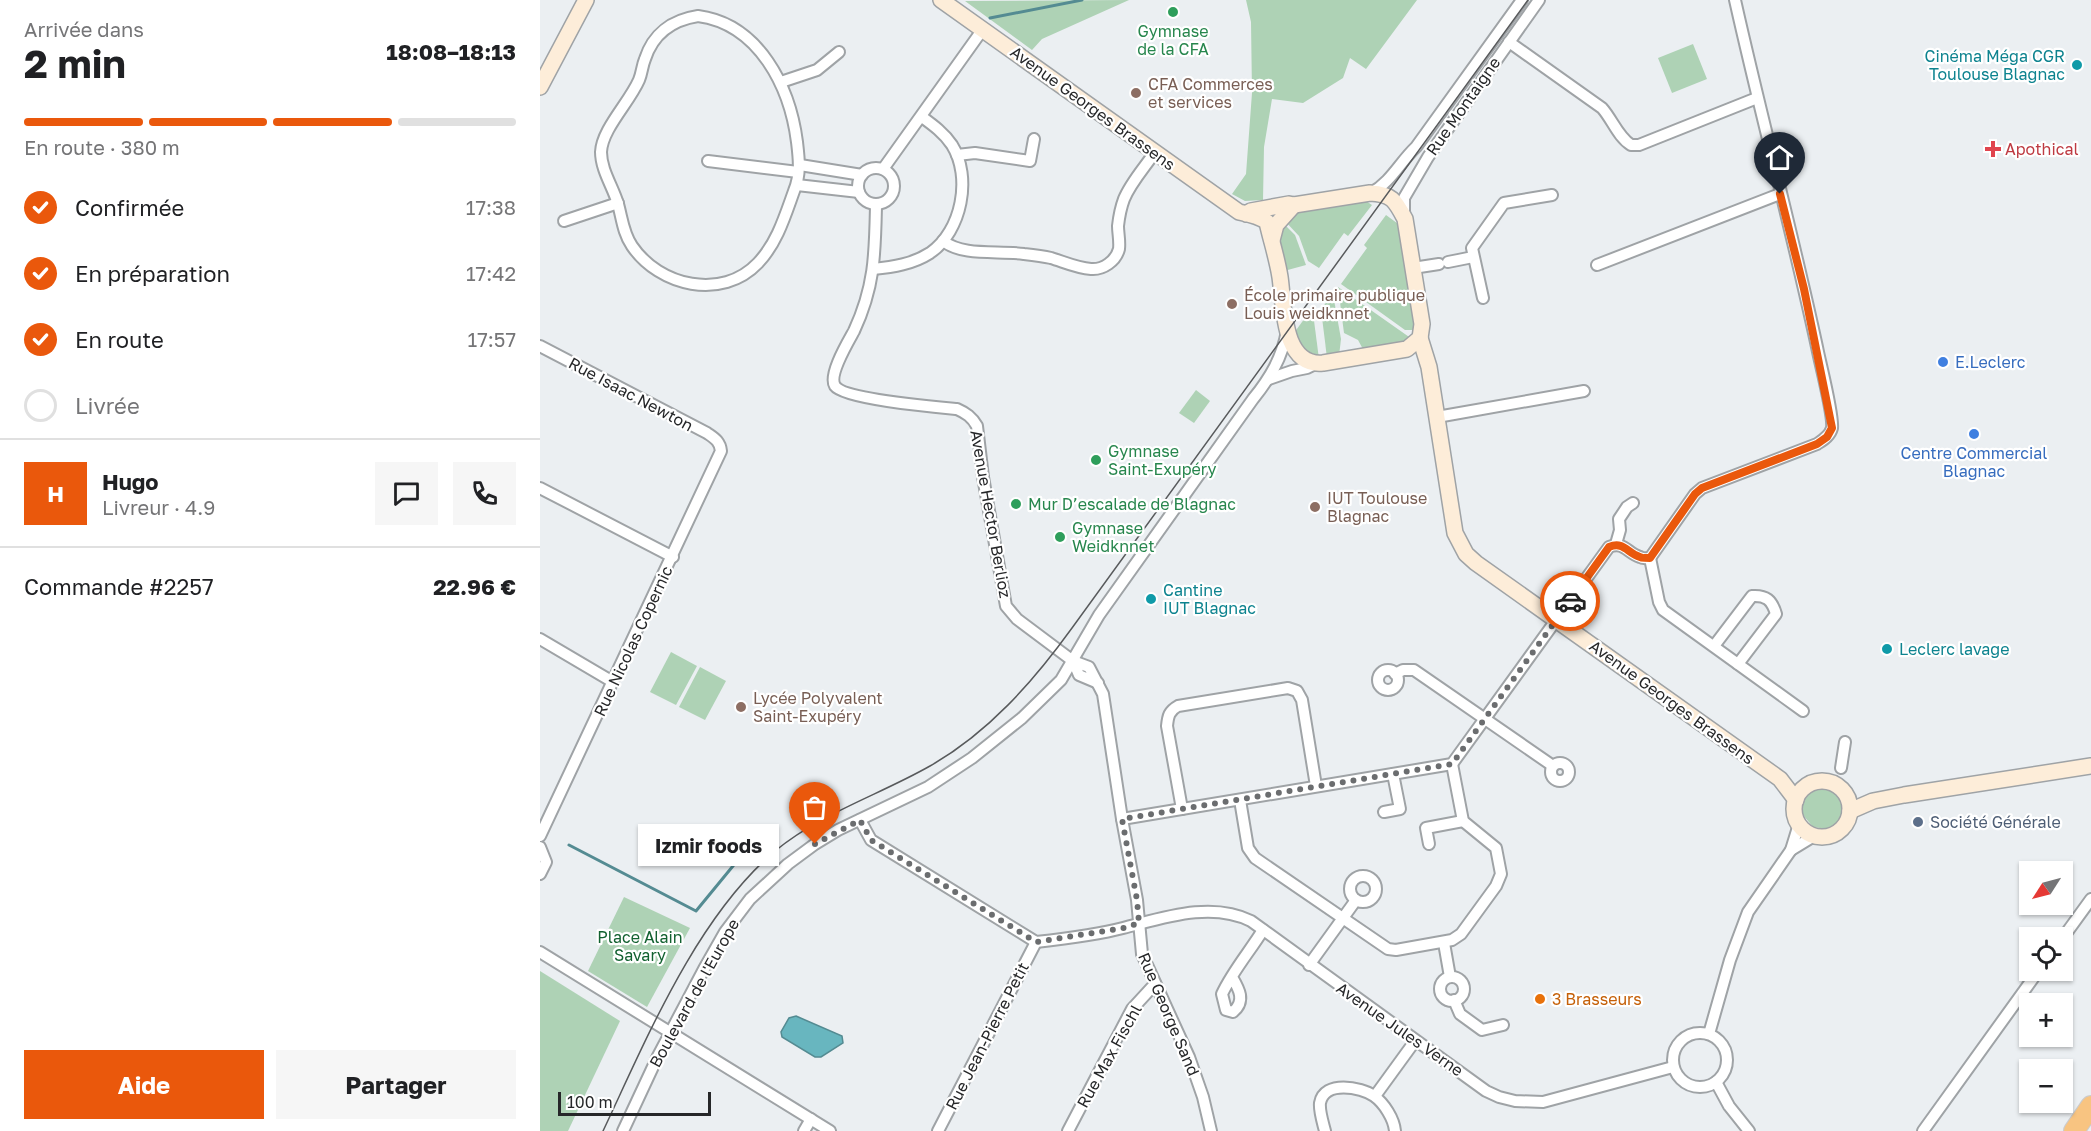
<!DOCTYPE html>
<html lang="fr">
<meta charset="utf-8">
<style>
body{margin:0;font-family:"Golos Text",sans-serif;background:#f6f6f6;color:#202124;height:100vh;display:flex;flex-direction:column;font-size:22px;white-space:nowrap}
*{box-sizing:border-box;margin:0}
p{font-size:20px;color:#757577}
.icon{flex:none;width:33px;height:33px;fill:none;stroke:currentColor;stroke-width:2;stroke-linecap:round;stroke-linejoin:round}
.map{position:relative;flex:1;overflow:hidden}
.panel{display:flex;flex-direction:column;background:#fff;width:540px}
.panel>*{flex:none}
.needle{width:39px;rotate:234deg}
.tools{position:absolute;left:1479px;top:861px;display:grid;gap:12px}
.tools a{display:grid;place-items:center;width:54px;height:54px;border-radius:0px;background:#fff;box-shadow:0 2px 4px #0004;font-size:30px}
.scale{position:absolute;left:18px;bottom:15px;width:153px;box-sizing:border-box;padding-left:6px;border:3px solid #262729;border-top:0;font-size:16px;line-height:21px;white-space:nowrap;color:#262729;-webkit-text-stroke:4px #fff;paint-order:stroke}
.pin{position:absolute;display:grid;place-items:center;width:51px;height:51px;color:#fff;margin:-62px -26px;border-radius:50% 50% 50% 0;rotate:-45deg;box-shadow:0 0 6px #0007}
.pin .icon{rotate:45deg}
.courier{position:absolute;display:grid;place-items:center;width:60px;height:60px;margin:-30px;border:4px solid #ea580c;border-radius:50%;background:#fff;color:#222;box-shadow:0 2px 8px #0007}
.bubble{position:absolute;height:42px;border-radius:0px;background:#fff;box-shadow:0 2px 4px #0004;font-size:20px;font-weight:700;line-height:42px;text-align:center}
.head em{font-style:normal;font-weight:700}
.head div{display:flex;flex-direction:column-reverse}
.head{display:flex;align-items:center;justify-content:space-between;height:102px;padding:0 24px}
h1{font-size:39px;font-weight:700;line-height:45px}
.bar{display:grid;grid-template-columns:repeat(4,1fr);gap:9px 6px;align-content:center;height:72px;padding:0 24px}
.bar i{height:8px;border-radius:4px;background:#e0e0e0}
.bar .current{background:#ea580c}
.bar p{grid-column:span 4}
.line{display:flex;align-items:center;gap:15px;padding:0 24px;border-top:2px solid #e0e0e0}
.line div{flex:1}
.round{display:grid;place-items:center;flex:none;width:63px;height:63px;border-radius:0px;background:#f6f6f6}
ol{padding:0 24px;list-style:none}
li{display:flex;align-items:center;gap:18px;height:66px}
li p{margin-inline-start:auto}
li .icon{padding:6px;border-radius:50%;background:#ea580c;color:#fff;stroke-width:4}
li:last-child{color:#757577}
li i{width:33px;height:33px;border:3px solid #e0e0e0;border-radius:50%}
.primary-button{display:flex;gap:12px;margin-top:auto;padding:12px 24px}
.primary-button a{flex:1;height:69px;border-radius:0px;background:#ea580c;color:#fff;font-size:24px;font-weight:700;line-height:69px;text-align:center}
.primary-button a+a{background:#f6f6f6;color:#202124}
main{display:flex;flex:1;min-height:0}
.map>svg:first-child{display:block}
</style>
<main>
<section class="panel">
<div class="head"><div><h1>2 min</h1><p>Arrivée dans</p></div><em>18:08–18:13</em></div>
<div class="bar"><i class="current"></i><i class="current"></i><i class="current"></i><i></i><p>En route · 380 m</p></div>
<ol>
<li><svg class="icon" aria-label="check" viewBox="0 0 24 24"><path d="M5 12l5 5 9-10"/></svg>Confirmée<p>17:38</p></li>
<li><svg class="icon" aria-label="check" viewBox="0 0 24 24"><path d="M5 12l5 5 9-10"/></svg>En préparation<p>17:42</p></li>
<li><svg class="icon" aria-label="check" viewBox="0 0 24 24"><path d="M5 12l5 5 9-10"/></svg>En route<p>17:57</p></li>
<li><i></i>Livrée</li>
</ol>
<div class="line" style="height:108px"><b class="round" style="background:#ea580c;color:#fff">H</b><div><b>Hugo</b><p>Livreur · 4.9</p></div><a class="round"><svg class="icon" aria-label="chat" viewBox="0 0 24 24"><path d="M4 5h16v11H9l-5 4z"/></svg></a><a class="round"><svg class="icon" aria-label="phone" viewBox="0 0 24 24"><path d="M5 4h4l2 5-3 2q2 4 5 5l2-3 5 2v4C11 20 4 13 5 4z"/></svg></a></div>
<div class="line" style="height:78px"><div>Commande #2257</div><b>22.96 €</b></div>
<div class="primary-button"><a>Aide</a><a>Partager</a></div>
</section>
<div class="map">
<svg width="1551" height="1131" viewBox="0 0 1551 1131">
<rect width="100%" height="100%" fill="#ebeff2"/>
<g fill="#aed2b5">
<path d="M 589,0 L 502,39 L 492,50 L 425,1 Z"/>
<path d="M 706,0 L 877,0 L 826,69 L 810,58 L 803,78 L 763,103 L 732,99 L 724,147 L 723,200 L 705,201 L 692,194 L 706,174 L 712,93 L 711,22 Z"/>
<path d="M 1153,44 L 1167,79 L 1132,93 L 1118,58 Z"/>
<path d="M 823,199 L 832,205 L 808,236 L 804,233 L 779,268 L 768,261 L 759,236 L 744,220 L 756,210 Z"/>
<path d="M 846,215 L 861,226 L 876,330 L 865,330 L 801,284 L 827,248 L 824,245 Z"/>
<path d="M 743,223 L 755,235 L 766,265 L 744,271 L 738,242 Z"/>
<path d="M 798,287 L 872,339 L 867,343 L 824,351 L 818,340 L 804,333 Z"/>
<path d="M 793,294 L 801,339 L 799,356 L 787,358 L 781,309 Z"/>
<path d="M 770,311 L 773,313 L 779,359 L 764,353 L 754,333 Z"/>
<path d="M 656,390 L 670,401 L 654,423 L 639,413 Z"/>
<path d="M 131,652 L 157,666 L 136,705 L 110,692 Z"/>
<path d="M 160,667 L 186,681 L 165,720 L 139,707 Z"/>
<path d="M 1282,788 C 1294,790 1300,795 1303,806 L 1300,821 L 1287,829 L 1273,827 L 1263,815 C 1261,801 1267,791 1282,788 Z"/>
<path d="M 84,897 L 150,928 L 107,1007 L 48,971 Z"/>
<path d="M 0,971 L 80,1021 L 28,1131 L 0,1131 Z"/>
</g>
<path fill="#68b6bf" stroke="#548b92" stroke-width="1.5" d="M 256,1016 L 302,1036 L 303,1043 L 281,1057 L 275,1057 L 242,1037 L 241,1032 L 249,1018 Z"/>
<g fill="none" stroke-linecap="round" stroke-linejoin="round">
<g stroke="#548b92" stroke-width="3">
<path d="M 450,18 L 542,0"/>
<path d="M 29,845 L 156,911 L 202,855 L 234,828"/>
</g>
<g stroke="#9fa3a6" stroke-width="14">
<g id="street">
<path d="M 158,16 C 219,24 250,87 257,142 C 259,159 261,174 254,191 C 245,216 237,243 218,263 C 182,301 119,286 92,246 C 83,233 82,218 78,204 C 73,187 61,170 61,152 C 62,129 89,103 99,80 C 102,73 102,66 105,59 C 113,34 132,20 158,16 Z"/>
<path d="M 969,42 L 1062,108 C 1072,119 1078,137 1091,145 L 1099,145 L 1217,98"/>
<path d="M 241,82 L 277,70 L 299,52"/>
<path d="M 417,155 L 435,153 L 490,161 L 494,139"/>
<path d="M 168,161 L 258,172"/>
<path d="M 260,165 L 322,175"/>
<circle cx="336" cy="186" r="18"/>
<path d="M 343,169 L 443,29"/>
<path d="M 257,185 L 319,192"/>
<path d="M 831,193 C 851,182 860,162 876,147 L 982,0"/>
<path d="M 336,205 C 335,253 335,286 314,331 C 308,342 288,375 295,386 C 304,399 396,407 417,409 C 426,413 432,417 437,426 L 443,477 L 466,606 L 477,619 L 533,661 L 539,675 L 558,683"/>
<path d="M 864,215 L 864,198 L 888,157 L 999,0"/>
<path d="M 24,221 L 78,203"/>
<path d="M 403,241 C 424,257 458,250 484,254 C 493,255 502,256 511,258 C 524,262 537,268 551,269 C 563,270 576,261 579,249 C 580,241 578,233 578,226 C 579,217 581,207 584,199 C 591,182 605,167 615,152"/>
<path d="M 908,262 L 933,257"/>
<path d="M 1057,265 L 1240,194"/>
<path d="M 873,268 L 899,264"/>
<path d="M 333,269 C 353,267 373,264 390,253 C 422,231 432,177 412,145 C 404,133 393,125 382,117"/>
<path d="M 943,298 L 932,248 L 964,203 L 1012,195"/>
<path d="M 0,346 L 167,433 C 174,438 180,441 181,451 L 0,836"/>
<path d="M 729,379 L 752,371 L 767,368 L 775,364"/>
<path d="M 897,417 L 1044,391"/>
<path d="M 0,488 L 133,557"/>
<path d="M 1076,544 L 1080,530 L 1079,519 L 1087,507 L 1093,503"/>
<path d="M 1110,558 L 1119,602 L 1123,610 L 1263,711"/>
<path d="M 0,639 L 73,682"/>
<path d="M 1174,646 L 1212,596 C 1226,595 1232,600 1236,614 L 1198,664"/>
<path d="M 533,661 L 549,667 L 563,694 L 582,819 L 597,900 L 602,954 L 649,1057 L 663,1097 L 671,1131"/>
<circle cx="848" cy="680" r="10"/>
<path d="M 855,674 L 863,670 L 874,670 L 1013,766"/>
<circle cx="1020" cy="772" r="9"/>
<path d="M 1301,768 L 1305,742"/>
<path d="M 700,800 L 708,848 L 715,858 L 848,949 L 856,950 L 912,940 L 921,934 L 956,886 L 961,874 L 956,848 L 923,821 L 912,764"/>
<path d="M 642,809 L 627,726 C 628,716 629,711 638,706 L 748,688 L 757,691 L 762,700 L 776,786"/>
<path d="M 844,812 L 860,809 L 853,774"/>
<path d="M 582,819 L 912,764 L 1069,547 C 1084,541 1087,553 1100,557 C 1103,559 1106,558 1110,558 L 1155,494 L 1162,488 L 1277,444 C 1283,440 1290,436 1292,428 C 1294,416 1280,363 1277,347 C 1252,231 1221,116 1195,0"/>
<path d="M 320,820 L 331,840 L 496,942 C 523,939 557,935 583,928 C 623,918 671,901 711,921 L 946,1091 L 959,1097 L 975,1101 L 1003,1102 L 1133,1067"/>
<path d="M 889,844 L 886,828 L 923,821"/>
<path d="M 0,847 L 6,862 L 0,874"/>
<path d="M 1251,850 L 1274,836"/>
<circle cx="823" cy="889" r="13"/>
<path d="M 1522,939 L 1551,899"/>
<path d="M 904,943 L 910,977"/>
<path d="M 0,952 L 290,1131"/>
<path d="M 769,965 L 816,900"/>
<path d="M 692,977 C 699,989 706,1001 693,1012 L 686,1010 L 682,994 C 692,972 710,951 723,930"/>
<circle cx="912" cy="989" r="12"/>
<path d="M 914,1000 L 920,1014 L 942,1030 L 963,1025"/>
<circle cx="1160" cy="1060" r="27"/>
<path d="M 1169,1034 L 1190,960 L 1208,912 L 1251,850 L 1259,824"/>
<path d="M 1176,1082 L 1189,1106 L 1209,1131"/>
<path d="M 835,1096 L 875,1041"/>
<path d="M 83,1131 L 118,1056 L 164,969 L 185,932 L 210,899 L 248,864 L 275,844 L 298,830 L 388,787 L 432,758 L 482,718 L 521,680 L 559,615 L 713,399 C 730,378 742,358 747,331"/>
<path d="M 264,1131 L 271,1119"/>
<path d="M 398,1131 L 496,942"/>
<path d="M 528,1131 L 592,1009 L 615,984"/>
<path d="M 785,1131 C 783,1123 779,1111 780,1103 C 784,1080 821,1087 834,1096 C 844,1103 854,1119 855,1131"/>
<path d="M 1383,1131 L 1499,970"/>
</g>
</g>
<g stroke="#9fa3a6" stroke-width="18">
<g id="secondary">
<path d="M 401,0 L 699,212 C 708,214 719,216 727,222 C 731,240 737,258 740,277 C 744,304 742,367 783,363 L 867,349 L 880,338 L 882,324 L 865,219 C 855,200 852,194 830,193 L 754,205 L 749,204 L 711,211 L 706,214"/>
<path d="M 0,87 L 46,0"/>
<path d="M 732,240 L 736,225 L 754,205"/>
<path d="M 880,338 L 889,367 L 915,533 L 926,554 L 936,563 L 1240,779 L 1256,800"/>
<circle cx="1282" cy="809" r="28"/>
<path d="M 1310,811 L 1333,801 L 1364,795 L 1551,766"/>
</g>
</g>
<g stroke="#cbcbcc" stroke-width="22">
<path id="highway" d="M 1534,1131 L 1551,1106"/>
</g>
<use href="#street" stroke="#fff" stroke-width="10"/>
<use href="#secondary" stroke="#fdedd9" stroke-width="15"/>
<use href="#highway" stroke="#f8c481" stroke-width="20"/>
<path stroke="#585a5c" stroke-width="1.5" d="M 63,1131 C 107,1038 156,918 235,851 C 281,813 339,795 390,766 C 448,733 493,682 532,628 L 988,0"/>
</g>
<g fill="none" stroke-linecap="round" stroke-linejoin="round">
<path stroke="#6b6d6f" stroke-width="6" stroke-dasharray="0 10.8" d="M 275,844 L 320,820 L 331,840 L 496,942 L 584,928 L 599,923 L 597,900 L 582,819 L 912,764 L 1030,601"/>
<path stroke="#ea580c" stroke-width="8" d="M 1030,601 L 1069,547 C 1084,541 1087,553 1100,557 C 1100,558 1109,558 1110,558 L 1155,494 L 1162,488 L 1277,444 L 1287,437 L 1292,428 L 1264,289 L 1240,194"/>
</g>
<g fill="#2e9e5b" stroke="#fff" stroke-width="2">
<circle cx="633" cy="12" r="6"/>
<circle cx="556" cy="460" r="6"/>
<circle cx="476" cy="504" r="6"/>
<circle cx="520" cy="537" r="6"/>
</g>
<g fill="#0f9aa8" stroke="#fff" stroke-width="2">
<circle cx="1537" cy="65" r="6"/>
<circle cx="611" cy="599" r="6"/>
<circle cx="1347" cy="649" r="6"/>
</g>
<g fill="#8d6e63" stroke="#fff" stroke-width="2">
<circle cx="596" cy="93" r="6"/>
<circle cx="692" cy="304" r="6"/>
<circle cx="775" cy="507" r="6"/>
<circle cx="201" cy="707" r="6"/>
</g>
<path fill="#e0444e" stroke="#fff" stroke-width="2" d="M1450 140h6v6h6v6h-6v6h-6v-6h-6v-6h6z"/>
<g fill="#3f7fe0" stroke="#fff" stroke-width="2">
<circle cx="1403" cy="362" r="6"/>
<circle cx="1434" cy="434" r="6"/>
</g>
<circle fill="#5c6f8a" stroke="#fff" stroke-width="2" cx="1378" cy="822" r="6"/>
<circle fill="#e8710a" stroke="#fff" stroke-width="2" cx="1000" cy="999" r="6"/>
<g text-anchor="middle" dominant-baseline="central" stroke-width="4.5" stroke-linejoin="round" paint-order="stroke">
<g font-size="16" fill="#27864d" stroke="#fff" text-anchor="start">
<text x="633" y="31" text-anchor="middle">Gymnase<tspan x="633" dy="18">de la CFA</tspan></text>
<text x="568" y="451">Gymnase<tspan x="568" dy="18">Saint-Exupéry</tspan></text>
<text x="488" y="504">Mur D’escalade de Blagnac</text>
<text x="532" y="528">Gymnase<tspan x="532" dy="18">Weidknnet</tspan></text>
</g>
<g font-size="16" fill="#0d838f" stroke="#fff" text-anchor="start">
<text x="1525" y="56" text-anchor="end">Cinéma Méga CGR<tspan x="1525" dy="18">Toulouse Blagnac</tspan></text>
<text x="623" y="590">Cantine<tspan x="623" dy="18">IUT Blagnac</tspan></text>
<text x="1359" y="649">Leclerc lavage</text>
</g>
<g font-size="16" fill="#785e54" stroke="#fff" text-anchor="start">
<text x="608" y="84">CFA Commerces<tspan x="608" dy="18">et services</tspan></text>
<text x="704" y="295">École primaire publique<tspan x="704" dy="18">Louis weidknnet</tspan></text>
<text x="787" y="498">IUT Toulouse<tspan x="787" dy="18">Blagnac</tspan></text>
<text x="213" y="698">Lycée Polyvalent<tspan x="213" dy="18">Saint-Exupéry</tspan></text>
</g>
<g font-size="16" fill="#262729" stroke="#fff">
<text transform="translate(923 106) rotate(-55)">Rue Montaigne</text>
<text transform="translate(553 108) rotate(36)">Avenue Georges Brassens</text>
<text transform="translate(91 394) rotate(28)">Rue Isaac Newton</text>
<text transform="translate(451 514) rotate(80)">Avenue Hector Berlioz</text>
<text transform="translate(93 641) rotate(-65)">Rue Nicolas Copernic</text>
<text transform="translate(1132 702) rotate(36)">Avenue Georges Brassens</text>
<text transform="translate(154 993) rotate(-61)">Boulevard de l'Europe</text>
<text transform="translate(629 1014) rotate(67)">Rue George Sand</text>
<text transform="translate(860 1029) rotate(35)">Avenue Jules Verne</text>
<text transform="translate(447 1036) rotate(-63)">Rue Jean-Pierre Petit</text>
<text transform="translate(569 1056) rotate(-61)">Rue Max Fischl</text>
</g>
<g font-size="16" fill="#be3a42" stroke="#fff" text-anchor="start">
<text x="1465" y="149">Apothical</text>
</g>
<g font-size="16" fill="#366cbe" stroke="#fff" text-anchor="start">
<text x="1415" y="362">E.Leclerc</text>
<text x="1434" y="453" text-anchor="middle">Centre Commercial<tspan x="1434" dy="18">Blagnac</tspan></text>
</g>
<g font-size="16" fill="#4e5e75" stroke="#fff" text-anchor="start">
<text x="1390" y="822">Société Générale</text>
</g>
<g font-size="16" fill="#126130" stroke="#fff">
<text x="100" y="937">Place Alain<tspan x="100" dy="18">Savary</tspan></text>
</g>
<g font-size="16" fill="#c56008" stroke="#fff" text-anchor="start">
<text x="1012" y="999">3 Brasseurs</text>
</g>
</g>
</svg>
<div class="tools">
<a><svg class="needle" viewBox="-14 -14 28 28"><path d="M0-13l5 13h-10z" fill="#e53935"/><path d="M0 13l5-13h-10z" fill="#757577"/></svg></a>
<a><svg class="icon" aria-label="locate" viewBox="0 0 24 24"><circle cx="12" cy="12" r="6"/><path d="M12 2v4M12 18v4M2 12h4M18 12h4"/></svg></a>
<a>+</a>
<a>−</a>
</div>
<div class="scale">100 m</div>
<div class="pin" style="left:275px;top:844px;background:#ea580c"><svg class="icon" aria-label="bag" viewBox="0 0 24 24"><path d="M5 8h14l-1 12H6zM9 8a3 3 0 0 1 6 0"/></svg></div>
<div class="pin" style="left:1240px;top:194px;background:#1f2937"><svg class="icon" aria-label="home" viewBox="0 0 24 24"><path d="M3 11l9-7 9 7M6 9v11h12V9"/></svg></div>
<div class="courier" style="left:1030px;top:601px"><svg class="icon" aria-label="car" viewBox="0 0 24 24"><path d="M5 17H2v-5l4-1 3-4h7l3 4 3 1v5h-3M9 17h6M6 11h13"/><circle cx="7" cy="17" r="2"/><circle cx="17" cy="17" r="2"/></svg></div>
<div class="bubble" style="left:98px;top:824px;width:141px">Izmir foods</div>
</div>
</main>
